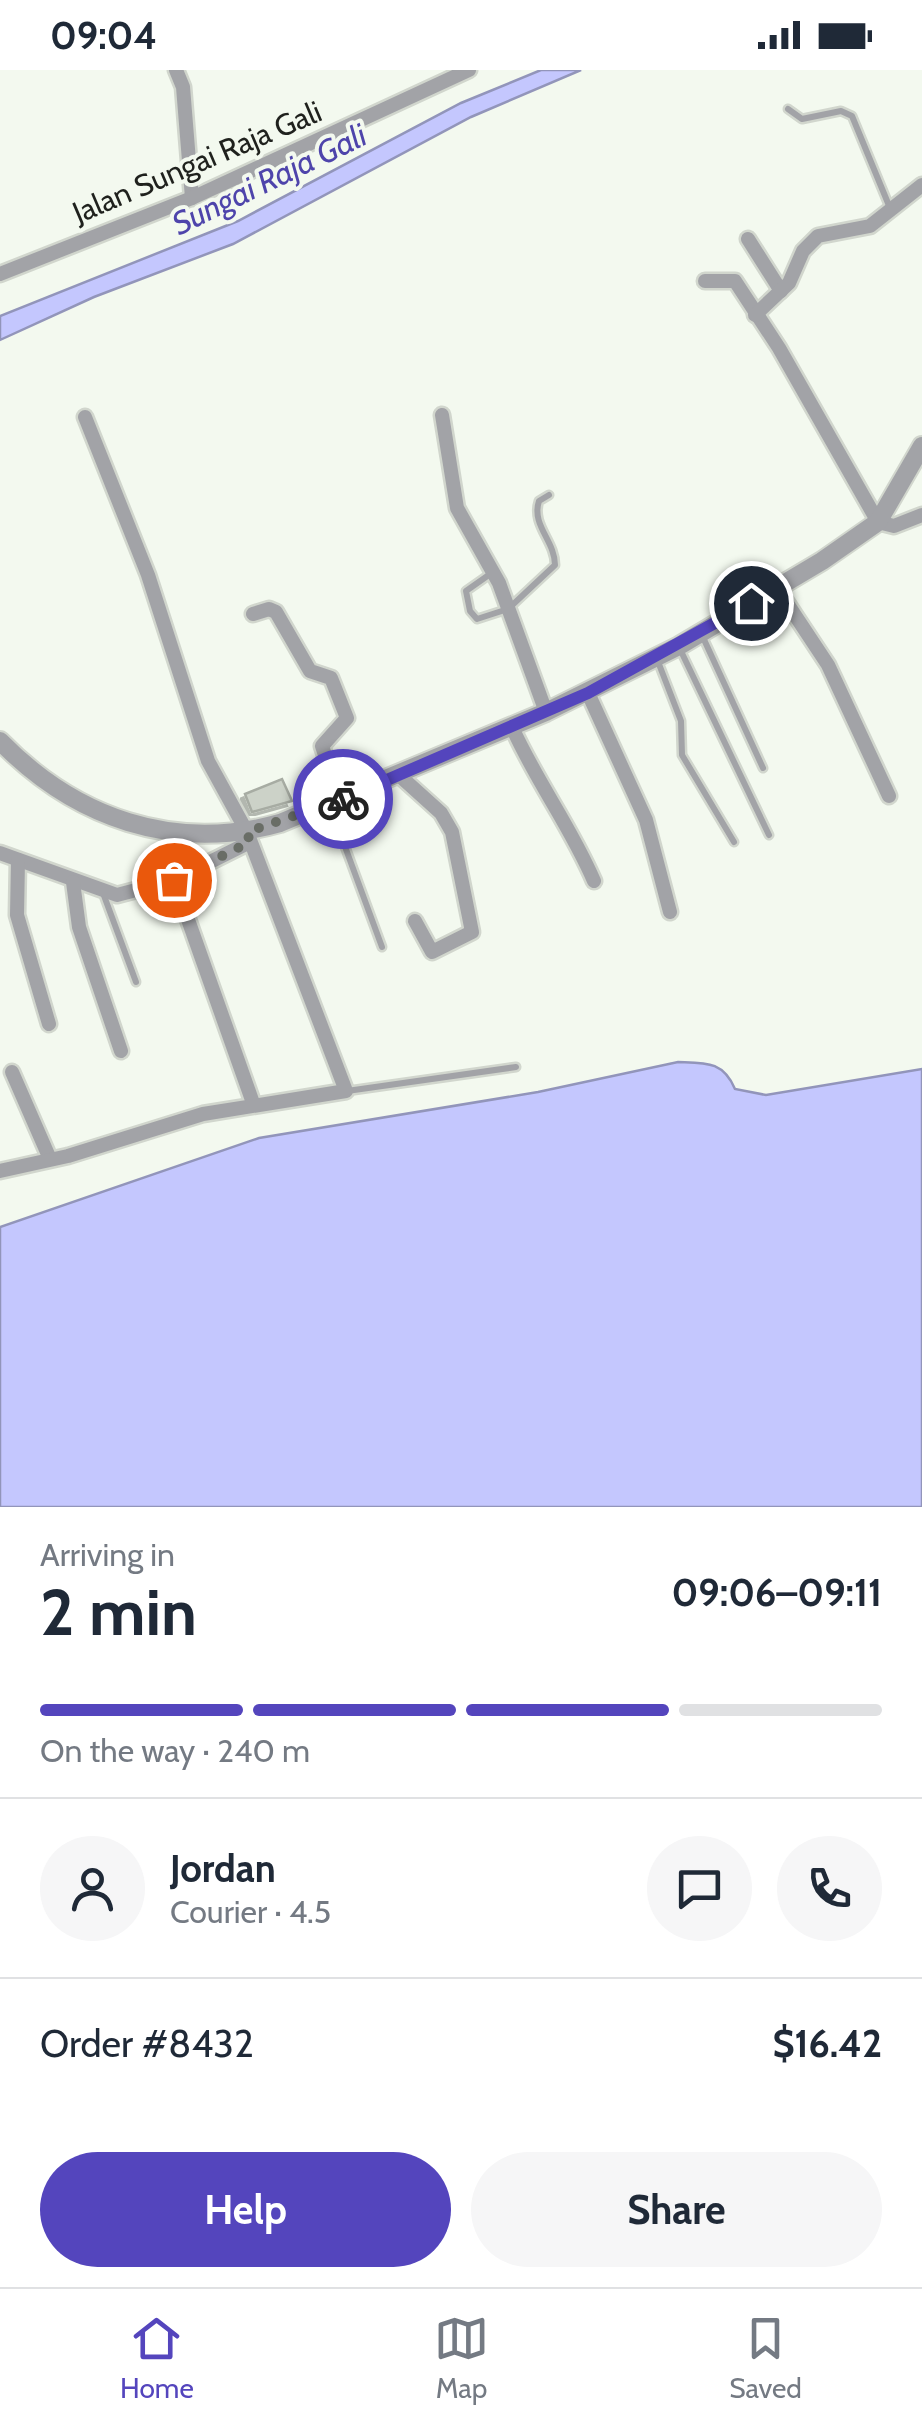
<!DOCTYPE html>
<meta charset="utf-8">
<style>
body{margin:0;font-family:Cabin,sans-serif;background:#f6f6f7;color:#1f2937;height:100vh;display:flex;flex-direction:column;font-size:38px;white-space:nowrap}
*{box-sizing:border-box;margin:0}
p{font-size:32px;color:#747a83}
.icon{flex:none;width:55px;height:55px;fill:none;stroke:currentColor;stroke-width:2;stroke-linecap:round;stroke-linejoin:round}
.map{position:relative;height:1437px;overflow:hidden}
.details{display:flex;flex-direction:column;background:#fff;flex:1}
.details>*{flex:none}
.pin{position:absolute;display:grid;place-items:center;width:85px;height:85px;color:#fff;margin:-42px;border:5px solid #fff;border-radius:50%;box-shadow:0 2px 10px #0007}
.courier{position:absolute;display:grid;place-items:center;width:100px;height:100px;margin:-50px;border:8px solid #5445bd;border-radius:50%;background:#fff;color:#222;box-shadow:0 2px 12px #0007}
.headline em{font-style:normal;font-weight:700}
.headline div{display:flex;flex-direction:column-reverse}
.headline{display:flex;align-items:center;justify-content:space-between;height:170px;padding:0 40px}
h1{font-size:65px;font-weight:700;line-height:75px}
.bar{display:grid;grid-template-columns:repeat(4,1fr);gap:15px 10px;align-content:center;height:120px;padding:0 40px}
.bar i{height:12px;border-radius:8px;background:#e0e1e3}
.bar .current{background:#5445bd}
.bar p{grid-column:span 4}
.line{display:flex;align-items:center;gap:25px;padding:0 40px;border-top:2px solid #e0e1e3}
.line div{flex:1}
.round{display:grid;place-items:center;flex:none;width:105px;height:105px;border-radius:52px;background:#f6f6f7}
.primary-button{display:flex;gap:20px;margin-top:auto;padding:20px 40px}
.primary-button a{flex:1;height:115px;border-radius:60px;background:#5445bd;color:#fff;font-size:40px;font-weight:700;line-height:115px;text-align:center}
.primary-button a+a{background:#f6f6f7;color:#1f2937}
.status{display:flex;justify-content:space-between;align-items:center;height:70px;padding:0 50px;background:#fff;direction:ltr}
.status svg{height:28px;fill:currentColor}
.tab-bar{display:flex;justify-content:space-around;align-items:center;height:140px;border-top:2px solid #e0e1e3;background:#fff;font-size:28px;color:#747a83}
.tab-bar a{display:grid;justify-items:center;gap:5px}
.tab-bar .current{color:#5445bd}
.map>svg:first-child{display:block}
</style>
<div class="status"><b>09:04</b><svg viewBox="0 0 49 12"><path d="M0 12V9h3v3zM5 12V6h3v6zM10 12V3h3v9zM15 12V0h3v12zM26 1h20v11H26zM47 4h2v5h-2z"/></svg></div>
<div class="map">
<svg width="922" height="1437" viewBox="0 0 922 1437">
<defs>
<filter id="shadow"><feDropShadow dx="-5" dy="5" stdDeviation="0" flood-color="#0004"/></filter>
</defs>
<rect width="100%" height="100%" fill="#f3f9ef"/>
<g fill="#c4c7fe" stroke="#9295ba" stroke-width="2.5">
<path d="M 541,0 L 581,0 L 471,47 L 233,174 L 94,227 L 0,270 L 0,246 L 238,151 L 461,33 Z"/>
<path d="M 678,992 C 706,993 723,991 735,1019 L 766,1025 L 922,999 L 922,1437 L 0,1437 L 0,1157 L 259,1068 L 538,1022 Z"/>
</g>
<path fill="#ccd2c8" stroke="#a7aca3" stroke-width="2.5" filter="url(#shadow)" d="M 282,709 L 292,731 L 252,742 L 245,724 Z"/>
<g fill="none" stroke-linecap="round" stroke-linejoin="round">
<g stroke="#d1d6cd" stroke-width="11">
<g id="service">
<path d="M 788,39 L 802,49 L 841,41 L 852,46 L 890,138"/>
<path d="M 493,502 L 466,521 L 470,541 L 477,549 L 508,539 L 555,495 C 555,471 531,455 539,431 L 549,425"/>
<path d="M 701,563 L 763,698"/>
<path d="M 679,577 L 769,765"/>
<path d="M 657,589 L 681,651 L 682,685 L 734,772"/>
<path d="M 330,736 L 382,877"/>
<path d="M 103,823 L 136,912"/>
<path d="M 347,1021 L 516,997"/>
</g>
</g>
<g stroke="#d1d6cd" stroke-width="19">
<g id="minor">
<path d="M 176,0 L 183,17 L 192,128"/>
<path d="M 748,169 L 781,221"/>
<path d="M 0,204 L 192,128 L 469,0"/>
<path d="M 705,211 L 735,211 L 779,278 L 878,452 L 894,456 L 922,445"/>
<path d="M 755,245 L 789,213 L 803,181 L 818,166 L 870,156 L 922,115"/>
<path d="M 442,345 L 457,438 L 499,513 L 546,642"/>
<path d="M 777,518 L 828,595 L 889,726"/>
<path d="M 253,544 L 269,539 L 276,542 L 310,601 L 331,608 L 347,648 L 322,676 L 340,730"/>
<path d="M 588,623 L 646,750 L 670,842"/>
<path d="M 512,657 C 536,711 571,757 594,811"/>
<path d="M 400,706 L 441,743 L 452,762 L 472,862 L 432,882 L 415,851"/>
<path d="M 0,783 L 117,825 L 174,810 L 250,772"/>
<path d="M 18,790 L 17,845 L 49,954"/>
<path d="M 174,810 L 253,1033"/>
<path d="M 73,812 L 79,857 L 121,981"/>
<path d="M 12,1002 L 50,1089"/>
<path d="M 0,1101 L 68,1086 L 203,1044 L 346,1021 L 247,762 L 208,691 L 148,505 L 85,347"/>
</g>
</g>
<g stroke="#d1d6cd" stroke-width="22">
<path id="tertiary" d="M 0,671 C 75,748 174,783 280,753 L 546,642 L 679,576 L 822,491 L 878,452 L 922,376"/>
</g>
<use href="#service" stroke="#a2a3a7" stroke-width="6"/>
<use href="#minor" stroke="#a2a3a7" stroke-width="14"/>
<use href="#tertiary" stroke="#a2a3a7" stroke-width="18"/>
</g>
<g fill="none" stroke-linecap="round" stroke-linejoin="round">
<path stroke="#696d66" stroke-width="10" stroke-dasharray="0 18" d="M 174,810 L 250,772 L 247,762 L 343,729"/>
<path stroke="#5445bd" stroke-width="12" d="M 343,729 L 588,623 L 751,533"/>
</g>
<g text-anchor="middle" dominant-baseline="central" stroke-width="8" stroke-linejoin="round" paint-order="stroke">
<g font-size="30" fill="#1f211d" stroke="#f3f9ef">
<text transform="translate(197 92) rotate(-23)">Jalan Sungai Raja Gali</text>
</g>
<g font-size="32" font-style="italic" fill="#4e44ab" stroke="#f3f9ef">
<text transform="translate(269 109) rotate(-26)">Sungai Raja Gali</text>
</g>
</g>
</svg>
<div class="pin" style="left:174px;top:810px;background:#ea580c"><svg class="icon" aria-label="bag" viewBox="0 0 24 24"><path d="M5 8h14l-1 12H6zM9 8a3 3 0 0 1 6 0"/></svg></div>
<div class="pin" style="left:751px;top:533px;background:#1f2937"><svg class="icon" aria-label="home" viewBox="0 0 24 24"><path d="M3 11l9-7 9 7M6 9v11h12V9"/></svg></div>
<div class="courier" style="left:343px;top:729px"><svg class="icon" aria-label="bike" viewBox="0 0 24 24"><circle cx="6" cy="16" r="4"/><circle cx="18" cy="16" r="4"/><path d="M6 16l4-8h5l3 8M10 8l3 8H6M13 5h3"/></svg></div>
</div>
<section class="details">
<div class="headline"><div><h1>2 min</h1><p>Arriving in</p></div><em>09:06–09:11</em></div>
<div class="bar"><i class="current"></i><i class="current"></i><i class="current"></i><i></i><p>On the way · 240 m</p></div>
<div class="line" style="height:180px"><a class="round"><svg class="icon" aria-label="person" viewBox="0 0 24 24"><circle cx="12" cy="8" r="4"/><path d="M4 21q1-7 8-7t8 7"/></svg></a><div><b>Jordan</b><p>Courier · 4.5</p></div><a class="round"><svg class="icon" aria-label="chat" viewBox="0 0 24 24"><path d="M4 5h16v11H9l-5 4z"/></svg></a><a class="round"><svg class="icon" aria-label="phone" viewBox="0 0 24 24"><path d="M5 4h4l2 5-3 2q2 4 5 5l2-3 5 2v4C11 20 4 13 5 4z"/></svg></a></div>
<div class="line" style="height:130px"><div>Order #8432</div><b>$16.42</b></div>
<div class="primary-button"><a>Help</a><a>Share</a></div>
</section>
<nav class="tab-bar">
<a class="current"><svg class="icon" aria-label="home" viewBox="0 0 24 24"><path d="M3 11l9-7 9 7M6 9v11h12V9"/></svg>Home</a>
<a><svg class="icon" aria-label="map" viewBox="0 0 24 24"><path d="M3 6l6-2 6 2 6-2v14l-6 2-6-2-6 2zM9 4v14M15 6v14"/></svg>Map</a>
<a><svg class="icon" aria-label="saved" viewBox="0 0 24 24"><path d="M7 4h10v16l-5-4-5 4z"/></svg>Saved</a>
</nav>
